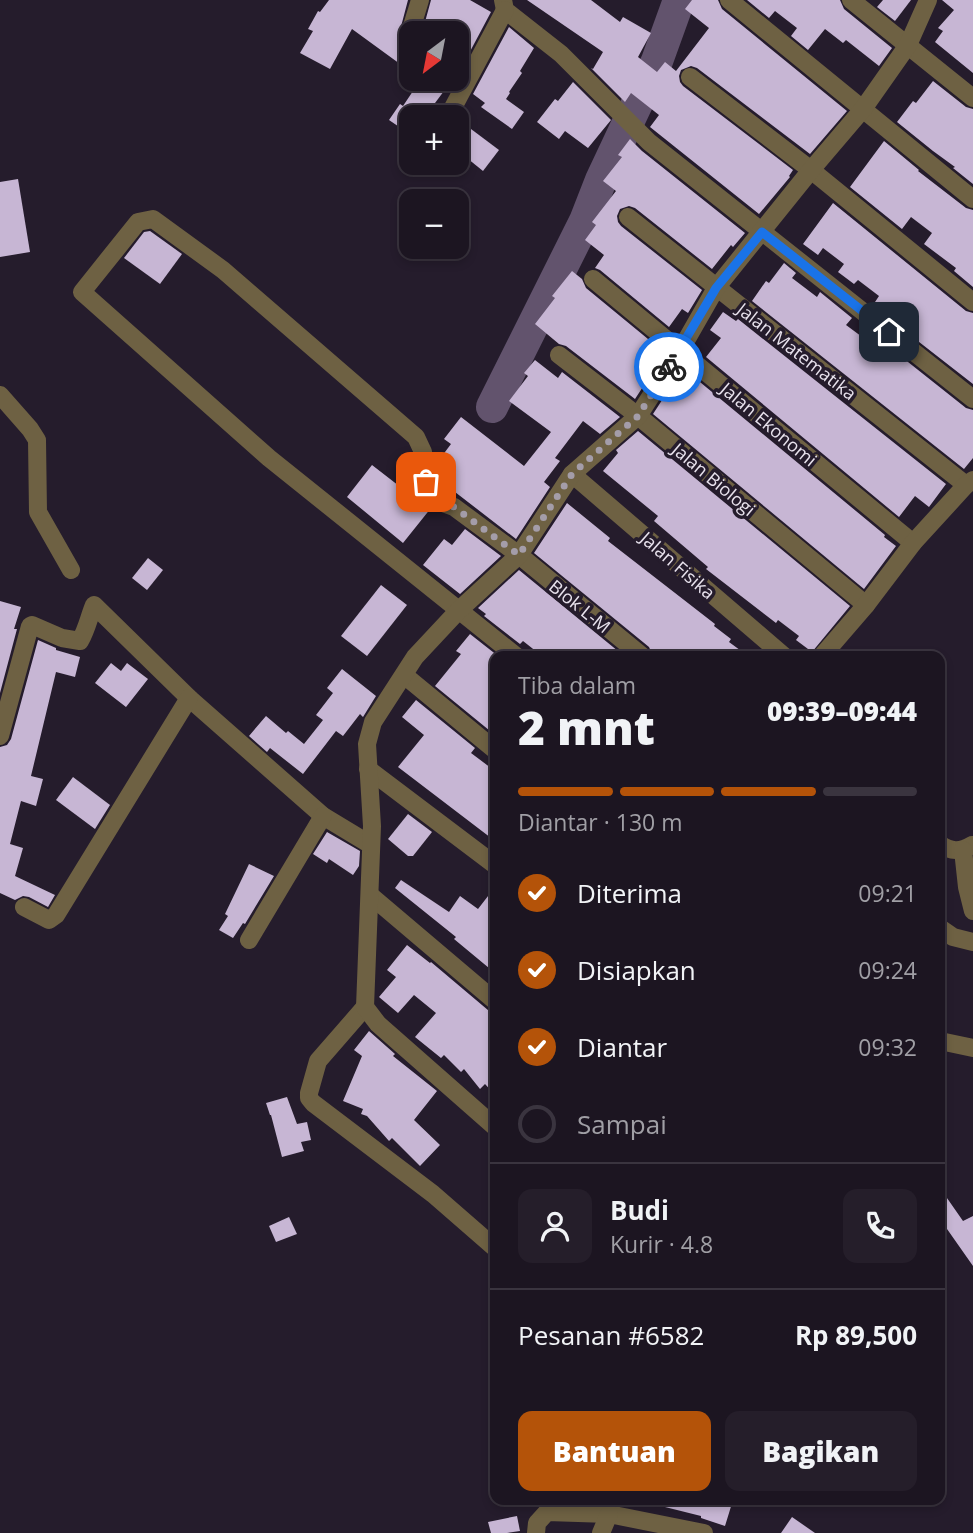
<!DOCTYPE html>
<html lang="id">
<meta charset="utf-8">
<style>
body{margin:0;font-family:"Open Sans",sans-serif;background:#251e2a;color:#f1f3f6;height:100vh;display:flex;flex-direction:column;font-size:26px;white-space:nowrap}
*{box-sizing:border-box;margin:0}
p{font-size:23px;color:#a09fa5}
.icon{flex:none;width:38px;height:38px;fill:none;stroke:currentColor;stroke-width:2;stroke-linecap:round;stroke-linejoin:round}
.map{position:relative;flex:1;overflow:hidden}
.drawer{position:absolute;left:490px;top:651px;width:455px;height:854px;display:flex;flex-direction:column;background:#1c1521;border-radius:14px;box-shadow:0 4px 10px #0003,0 0 0 2px #3a343f}
.drawer>*{flex:none}
.needle{width:46px;rotate:212deg}
.buttons{position:absolute;left:399px;top:21px;display:grid;gap:14px}
.buttons a{display:grid;place-items:center;width:70px;height:70px;border-radius:14px;background:#1c1521;box-shadow:0 4px 10px #0003,0 0 0 2px #3a343f;font-size:35px}
.pin{position:absolute;display:grid;place-items:center;width:60px;height:60px;color:#fff;margin:-30px;border-radius:14px;box-shadow:0 4px 10px #0006}
.courier{position:absolute;display:grid;place-items:center;width:70px;height:70px;margin:-35px;border:5px solid #1a73e8;border-radius:50%;background:#fff;color:#222;box-shadow:0 2px 9px #0007}
.overview em{font-style:normal;font-weight:800}
.overview div{display:flex;flex-direction:column-reverse}
.overview{display:flex;align-items:center;justify-content:space-between;height:119px;padding:0 28px}
h1{font-size:46px;font-weight:800;line-height:52px}
.bar{display:grid;grid-template-columns:repeat(4,1fr);gap:10px 7px;align-content:center;height:84px;padding:0 28px}
.bar i{height:9px;border-radius:5px;background:#3a343f}
.bar .current{background:#b45309}
.bar p{grid-column:span 4}
.line{display:flex;align-items:center;gap:18px;padding:0 28px;border-top:2px solid #3a343f}
.line div{flex:1}
.round{display:grid;place-items:center;flex:none;width:74px;height:74px;border-radius:14px;background:#251e2a}
ol{padding:0 28px;list-style:none}
li{display:flex;align-items:center;gap:21px;height:77px}
li p{margin-inline-start:auto}
li .icon{padding:7px;border-radius:50%;background:#b45309;color:#fff;stroke-width:4}
li:last-child{color:#a09fa5}
li i{width:38px;height:38px;border:4px solid #3a343f;border-radius:50%}
.action{display:flex;gap:14px;margin-top:auto;padding:14px 28px}
.action a{flex:1;height:80px;border-radius:14px;background:#b45309;color:#fff;font-size:28px;font-weight:800;line-height:80px;text-align:center}
.action a+a{background:#251e2a;color:#f1f3f6}
.map>svg:first-child{display:block}
</style>
<div class="map">
<svg width="973" height="1533" viewBox="0 0 973 1533">
<rect width="100%" height="100%" fill="#251c2c"/>
<g fill="none" stroke-linecap="round" stroke-linejoin="round">
<path stroke="#62536d" stroke-width="32" d="M 492,407 L 585,221 L 601,180 L 657,61 L 679,0"/>
</g>
<g fill="#c7b6d4">
<path d="M 329,0 L 408,0 L 398,38 L 401,44 L 406,47 L 411,47 L 411,72 L 352,29 L 330,69 L 300,53 L 313,31 L 308,29 L 318,11 L 320,12 Z"/>
<path d="M 431,0 L 470,0 L 491,12 L 457,76 L 457,33 L 422,33 Z"/>
<path d="M 527,0 L 591,0 L 620,22 L 623,17 L 651,33 L 638,57 L 657,72 L 665,62 L 676,71 L 709,28 L 685,9 L 692,0 L 718,0 L 722,9 L 847,111 L 810,154 L 697,68 L 691,66 L 681,70 L 679,76 L 680,82 L 683,86 L 793,170 L 789,176 L 790,177 L 759,214 L 650,127 L 659,115 L 631,93 L 625,102 L 591,68 L 593,69 L 603,52 Z"/>
<path d="M 747,0 L 840,0 L 844,9 L 892,48 L 879,66 L 846,40 L 843,43 L 825,29 L 808,50 L 791,36 L 797,28 L 775,11 L 769,18 Z"/>
<path d="M 883,0 L 911,0 L 895,21 L 877,7 Z"/>
<path d="M 942,0 L 973,0 L 973,73 L 935,42 L 943,31 L 938,28 L 954,10 Z"/>
<path d="M 509,27 L 534,48 L 520,71 L 522,73 L 509,92 L 510,93 L 506,99 L 524,112 L 512,129 L 481,107 L 485,103 L 473,94 Z"/>
<path d="M 421,79 L 453,79 L 435,103 L 441,107 L 436,117 L 411,117 L 411,135 L 389,120 L 400,104 L 403,106 Z"/>
<path d="M 933,81 L 966,107 L 973,109 L 973,184 L 953,168 L 955,167 L 933,151 L 897,122 L 913,101 L 916,103 Z"/>
<path d="M 573,82 L 611,120 L 588,148 L 565,131 L 559,139 L 537,122 L 555,99 L 558,101 Z"/>
<path d="M 471,129 L 499,150 L 483,171 L 457,150 L 457,148 Z"/>
<path d="M 630,139 L 642,151 L 745,233 L 733,247 L 731,245 L 712,269 L 635,208 L 629,206 L 620,209 L 617,216 L 618,222 L 621,226 L 702,290 L 688,313 L 682,309 L 669,327 L 600,270 L 595,268 L 604,255 L 585,240 L 596,225 L 592,222 L 616,191 L 603,181 L 622,157 L 618,155 Z"/>
<path d="M 884,141 L 919,170 L 918,171 L 966,208 L 973,210 L 973,287 L 954,271 L 956,268 L 924,244 L 932,233 L 911,217 L 902,229 L 850,187 Z"/>
<path d="M 18,179 L 30,252 L 0,257 L 0,182 Z"/>
<path d="M 833,203 L 966,311 L 973,313 L 973,384 L 887,317 L 890,313 L 875,302 L 879,296 L 858,280 L 854,284 L 838,272 L 844,264 L 823,248 L 818,255 L 803,244 Z"/>
<path d="M 150,231 L 182,254 L 160,284 L 124,258 L 144,232 Z"/>
<path d="M 784,263 L 796,273 L 792,278 L 817,297 L 820,292 L 852,318 L 846,325 L 869,342 L 874,335 L 966,408 L 973,410 L 973,458 L 964,469 L 752,301 L 766,281 L 769,283 Z"/>
<path d="M 572,271 L 582,279 L 586,288 L 665,353 L 635,399 L 566,346 L 559,344 L 535,324 L 555,298 L 552,296 Z"/>
<path d="M 723,312 L 736,321 L 738,319 L 946,484 L 929,507 L 915,496 L 899,517 L 706,357 L 721,338 L 710,330 Z"/>
<path d="M 535,360 L 558,378 L 562,372 L 620,417 L 600,434 L 583,421 L 555,458 L 560,461 L 544,482 L 550,487 L 516,539 L 442,482 L 441,484 L 437,478 L 436,464 L 451,444 L 444,439 L 461,417 L 524,466 L 551,432 L 509,401 L 528,376 L 524,373 Z"/>
<path d="M 683,368 L 885,535 L 884,537 L 896,546 L 864,589 L 653,414 Z"/>
<path d="M 638,431 L 850,606 L 812,652 L 796,640 L 799,636 L 778,620 L 776,623 L 706,569 L 708,567 L 654,521 L 658,516 L 603,471 L 618,453 L 616,450 Z"/>
<path d="M 372,465 L 403,489 L 406,486 L 414,492 L 417,488 L 425,502 L 431,508 L 403,543 L 347,497 Z"/>
<path d="M 567,503 L 610,538 L 608,541 L 715,624 L 714,626 L 731,639 L 729,642 L 748,656 L 653,656 L 649,647 L 534,553 Z"/>
<path d="M 465,529 L 501,556 L 460,594 L 423,565 L 444,539 L 452,545 Z"/>
<path d="M 148,558 L 163,570 L 147,590 L 132,578 Z"/>
<path d="M 519,570 L 624,656 L 542,656 L 523,641 L 520,644 L 484,616 L 486,614 L 478,608 Z"/>
<path d="M 381,585 L 407,605 L 367,656 L 341,636 Z"/>
<path d="M 0,601 L 21,607 L 14,629 L 17,629 L 0,693 Z"/>
<path d="M 470,634 L 498,656 L 495,656 L 495,735 L 435,686 L 461,654 L 456,651 Z"/>
<path d="M 38,640 L 56,648 L 56,650 L 80,657 L 75,677 L 56,672 L 31,776 L 43,779 L 36,806 L 21,801 L 10,844 L 23,848 L 15,876 L 55,895 L 48,907 L 29,897 L 23,896 L 15,900 L 0,893 L 0,747 L 7,745 L 11,739 Z"/>
<path d="M 111,663 L 121,671 L 127,663 L 148,679 L 126,707 L 95,683 Z"/>
<path d="M 342,669 L 376,696 L 363,717 L 360,714 L 343,736 L 336,731 L 303,774 L 270,748 L 267,752 L 249,736 L 266,716 L 286,733 L 288,731 L 304,744 L 323,720 L 316,715 L 333,693 L 327,688 Z"/>
<path d="M 416,700 L 475,748 L 471,753 L 495,771 L 495,841 L 398,767 L 424,735 L 402,717 Z"/>
<path d="M 73,777 L 110,805 L 95,829 L 56,800 Z"/>
<path d="M 408,814 L 432,832 L 413,856 L 408,856 L 388,839 Z"/>
<path d="M 327,832 L 360,851 L 359,866 L 353,875 L 329,859 L 327,863 L 313,854 Z"/>
<path d="M 249,864 L 274,876 L 245,924 L 243,923 L 233,938 L 219,930 L 228,916 L 225,914 Z"/>
<path d="M 401,880 L 449,912 L 460,896 L 478,909 L 495,887 L 495,973 L 454,939 L 456,937 L 395,888 Z"/>
<path d="M 407,945 L 430,963 L 431,962 L 495,1016 L 495,1095 L 485,1084 L 480,1089 L 464,1069 L 461,1072 L 444,1055 L 441,1058 L 415,1037 L 436,1013 L 414,995 L 398,1013 L 379,997 L 396,977 L 387,970 Z"/>
<path d="M 369,1031 L 395,1054 L 393,1056 L 437,1091 L 414,1120 L 440,1145 L 420,1166 L 392,1138 L 389,1141 L 367,1116 L 361,1114 L 363,1109 L 343,1101 L 362,1056 L 354,1050 Z"/>
<path d="M 287,1097 L 297,1124 L 307,1122 L 311,1140 L 301,1142 L 304,1151 L 282,1157 L 271,1115 L 270,1115 L 266,1103 Z"/>
<path d="M 940,1188 L 963,1221 L 973,1216 L 973,1266 L 940,1219 Z"/>
<path d="M 289,1217 L 297,1234 L 276,1242 L 269,1226 Z"/>
<path d="M 658,1500 L 733,1500 L 725,1526 L 701,1518 L 701,1516 L 657,1505 Z"/>
<path d="M 517,1516 L 520,1531 L 507,1533 L 491,1533 L 488,1522 Z"/>
<path d="M 792,1517 L 815,1533 L 781,1533 Z"/>
</g>
<g fill="none" stroke-linecap="round" stroke-linejoin="round">
<g stroke="#6e6143" stroke-width="18">
<path d="M 503,0 L 505,10 L 561,54 L 649,142 L 973,399"/>
<path d="M 729,0 L 973,199"/>
<path d="M 851,0 L 973,98"/>
<path d="M 409,36 L 420,0"/>
<path d="M 690,77 L 811,170 L 973,302"/>
<path d="M 448,117 L 505,10"/>
<path d="M 628,217 L 966,485"/>
<path d="M 593,279 L 913,543"/>
<path d="M 559,355 L 638,416 L 866,605"/>
<path d="M 0,395 L 30,429 L 37,440 L 38,512 L 71,570"/>
<path d="M 572,474 L 784,656"/>
<path d="M 516,656 L 269,458 L 82,292 L 138,222 L 153,219 L 223,270 L 416,437 L 423,452 L 426,482 L 435,496 L 443,503 L 454,507 L 519,555 L 642,656"/>
<path d="M 822,656 L 866,605 L 913,543 L 966,485 L 973,480"/>
<path d="M 404,675 L 495,750"/>
<path d="M 0,736 L 30,626 L 32,625 L 62,638 L 80,641 C 87,629 89,617 94,605 L 189,698 L 323,816 L 371,845"/>
<path d="M 368,769 L 495,865"/>
<path d="M 940,844 C 951,852 960,852 972,845"/>
<path d="M 963,850 L 967,887 L 973,911"/>
<path d="M 370,895 L 495,1001"/>
<path d="M 24,907 L 49,920 L 56,915 L 189,698"/>
<path d="M 940,928 L 953,937 L 973,942"/>
<path d="M 249,940 L 323,816"/>
<path d="M 365,1007 L 318,1061 L 309,1093 L 309,1098 L 313,1103 L 433,1194 L 495,1248"/>
<path d="M 940,1041 L 973,1048"/>
<path d="M 495,1127 L 378,1024 L 365,1007 L 372,826 L 367,744 L 373,722 L 415,657 L 458,611 L 519,555 L 572,474 L 638,416 L 680,351 L 716,288 L 811,170 L 863,109 L 908,45 L 928,0"/>
<path d="M 536,1533 L 537,1523 L 547,1512 L 609,1514 L 704,1533"/>
<path d="M 601,1533 L 609,1514"/>
</g>
</g>
<g fill="none" stroke-linecap="round" stroke-linejoin="round">
<path stroke="#a49da9" stroke-width="7" stroke-dasharray="0 12.6" d="M 426,482 C 434,495 440,501 454,507 L 519,555 L 572,474 L 638,416 L 669,367"/>
<path stroke="#1a73e8" stroke-width="9" d="M 669,367 L 716,288 L 762,232 L 889,332"/>
</g>
<g text-anchor="middle" dominant-baseline="central" stroke-width="7" stroke-linejoin="round" paint-order="stroke">
<g font-size="18" fill="#e8e2ed" stroke="#251c2c">
<text transform="translate(797 351) rotate(38)">Jalan Matematika</text>
<text transform="translate(769 424) rotate(40)">Jalan Ekonomi</text>
<text transform="translate(714 479) rotate(40)">Jalan Biologi</text>
<text transform="translate(678 565) rotate(41)">Jalan Fisika</text>
<text transform="translate(580 606) rotate(39)">Blok L-M</text>
</g>
</g>
</svg>
<div class="buttons">
<a><svg class="needle" viewBox="-14 -14 28 28"><path d="M0-13l5 13h-10z" fill="#e53935"/><path d="M0 13l5-13h-10z" fill="#a09fa5"/></svg></a>
<a>+</a>
<a>−</a>
</div>
<div class="pin" style="left:426px;top:482px;background:#ea580c"><svg class="icon" aria-label="bag" viewBox="0 0 24 24"><path d="M5 8h14l-1 12H6zM9 8a3 3 0 0 1 6 0"/></svg></div>
<div class="pin" style="left:889px;top:332px;background:#1f2937"><svg class="icon" aria-label="home" viewBox="0 0 24 24"><path d="M3 11l9-7 9 7M6 9v11h12V9"/></svg></div>
<div class="courier" style="left:669px;top:367px"><svg class="icon" aria-label="bike" viewBox="0 0 24 24"><circle cx="6" cy="16" r="4"/><circle cx="18" cy="16" r="4"/><path d="M6 16l4-8h5l3 8M10 8l3 8H6M13 5h3"/></svg></div>
<section class="drawer">
<div class="overview"><div><h1>2 mnt</h1><p>Tiba dalam</p></div><em>09:39–09:44</em></div>
<div class="bar"><i class="current"></i><i class="current"></i><i class="current"></i><i></i><p>Diantar · 130 m</p></div>
<ol>
<li><svg class="icon" aria-label="check" viewBox="0 0 24 24"><path d="M5 12l5 5 9-10"/></svg>Diterima<p>09:21</p></li>
<li><svg class="icon" aria-label="check" viewBox="0 0 24 24"><path d="M5 12l5 5 9-10"/></svg>Disiapkan<p>09:24</p></li>
<li><svg class="icon" aria-label="check" viewBox="0 0 24 24"><path d="M5 12l5 5 9-10"/></svg>Diantar<p>09:32</p></li>
<li><i></i>Sampai</li>
</ol>
<div class="line" style="height:126px"><a class="round"><svg class="icon" aria-label="person" viewBox="0 0 24 24"><circle cx="12" cy="8" r="4"/><path d="M4 21q1-7 8-7t8 7"/></svg></a><div><b>Budi</b><p>Kurir · 4.8</p></div><a class="round"><svg class="icon" aria-label="phone" viewBox="0 0 24 24"><path d="M5 4h4l2 5-3 2q2 4 5 5l2-3 5 2v4C11 20 4 13 5 4z"/></svg></a></div>
<div class="line" style="height:91px"><div>Pesanan #6582</div><b>Rp 89,500</b></div>
<div class="action"><a>Bantuan</a><a>Bagikan</a></div>
</section>
</div>
